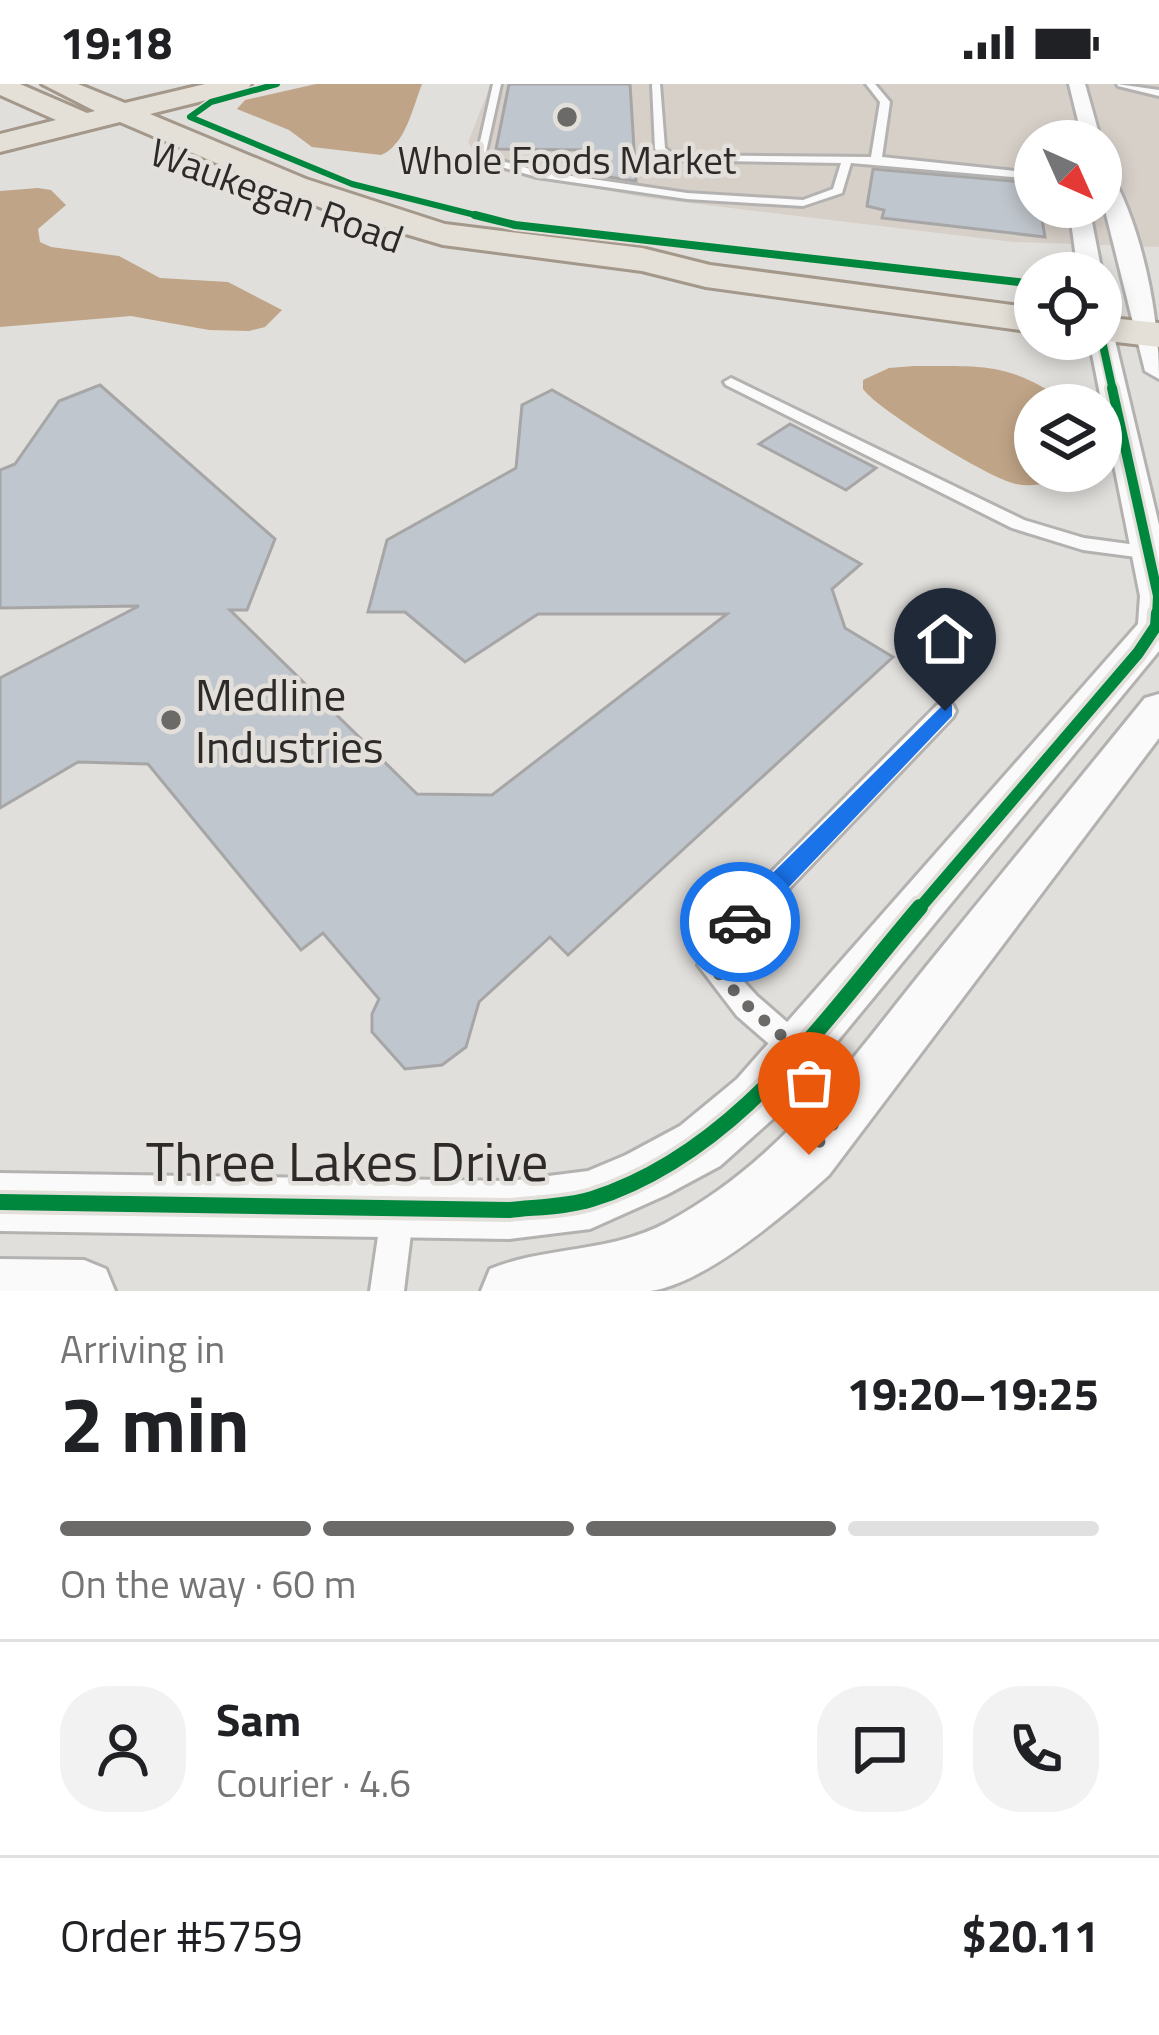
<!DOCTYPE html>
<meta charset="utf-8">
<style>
body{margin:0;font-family:"Titillium Web",sans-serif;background:#f2f2f2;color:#202124;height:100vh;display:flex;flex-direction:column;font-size:45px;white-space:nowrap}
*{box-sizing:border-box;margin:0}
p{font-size:39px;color:#757577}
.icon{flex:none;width:66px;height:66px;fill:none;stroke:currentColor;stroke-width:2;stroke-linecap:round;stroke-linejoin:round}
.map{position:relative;height:1207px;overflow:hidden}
.side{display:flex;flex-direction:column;background:#fff;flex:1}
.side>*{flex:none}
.needle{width:78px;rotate:135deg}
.fabs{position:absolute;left:1014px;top:36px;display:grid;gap:24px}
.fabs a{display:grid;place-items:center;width:108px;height:108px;border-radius:50%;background:#fff;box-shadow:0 6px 18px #0003;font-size:60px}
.pin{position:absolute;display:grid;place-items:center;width:102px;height:102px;color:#fff;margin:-123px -51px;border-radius:50% 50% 50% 0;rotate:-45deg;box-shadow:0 0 12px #0007}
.pin .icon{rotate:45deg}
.courier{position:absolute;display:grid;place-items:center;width:120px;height:120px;margin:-60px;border:9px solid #1a73e8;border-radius:50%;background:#fff;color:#222;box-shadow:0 3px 15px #0007}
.headline em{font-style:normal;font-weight:700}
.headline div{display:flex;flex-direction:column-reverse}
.headline{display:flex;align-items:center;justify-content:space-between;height:204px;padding:0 60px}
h1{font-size:78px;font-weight:700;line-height:90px}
.bar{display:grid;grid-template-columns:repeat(4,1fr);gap:18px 12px;align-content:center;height:144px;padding:0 60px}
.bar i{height:15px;border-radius:9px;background:#e0e0e0}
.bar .selected{background:#6b6a68}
.bar p{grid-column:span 4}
.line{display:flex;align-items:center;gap:30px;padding:0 60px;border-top:3px solid #e0e0e0}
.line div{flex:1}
.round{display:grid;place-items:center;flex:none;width:126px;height:126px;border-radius:48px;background:#f2f2f2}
.status{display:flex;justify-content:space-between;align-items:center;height:84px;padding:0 60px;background:#fff;direction:ltr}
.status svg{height:33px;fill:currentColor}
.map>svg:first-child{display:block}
</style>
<div class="status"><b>19:18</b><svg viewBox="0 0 49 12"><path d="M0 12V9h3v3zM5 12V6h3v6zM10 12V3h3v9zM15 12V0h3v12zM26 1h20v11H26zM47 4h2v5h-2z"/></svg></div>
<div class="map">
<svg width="1159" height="1207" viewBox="0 0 1159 1207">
<rect width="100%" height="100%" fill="#e1dfdc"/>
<path fill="#d7d0c9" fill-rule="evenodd" d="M 491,0 L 1159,0 L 1159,163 L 1013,158 L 648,114 L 484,84 L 468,58 ZM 1035,57 L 1101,57 L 1101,123 L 1035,123 Z"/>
<g fill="#bfa487">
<path d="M 316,0 L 422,0 C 413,23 405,62 381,71 L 312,63 L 289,46 L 237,25 L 245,16 Z"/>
<path d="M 38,104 L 51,106 L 66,121 L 38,145 L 40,158 L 51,163 L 119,172 L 160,194 L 228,198 L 282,226 L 265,243 L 249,247 L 209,246 L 131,232 L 0,243 L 0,107 Z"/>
<path d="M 914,282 C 988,282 1008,278 1071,321 L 1035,321 L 1035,387 L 1070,387 C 1054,398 1036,404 1016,400 C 990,395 878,326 863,305 L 863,296 L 889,284 Z"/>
</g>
<g fill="#c0c6cd" stroke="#a7a6a6" stroke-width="3">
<path d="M 509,0 L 630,0 L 636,97 L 587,90 L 587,66 L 496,65 Z"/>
<path d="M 873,85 L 1035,99 L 1035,123 L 1040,123 L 1045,153 L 882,134 L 884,126 L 867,122 Z"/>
<path d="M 100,301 L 275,455 L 247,526 L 230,526 L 417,710 L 492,711 L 727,530 L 538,530 L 465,578 L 405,528 L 368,528 L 387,456 L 516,384 L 522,321 L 552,306 L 861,480 L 832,505 L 845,544 L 893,573 L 568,871 L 550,853 L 479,918 L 466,963 L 442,981 L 405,985 L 372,948 L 372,930 L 379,915 L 323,849 L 301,866 L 148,680 L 78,678 L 0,724 L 0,594 L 139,522 L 0,524 L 0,386 L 15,380 L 59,317 Z"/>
<path d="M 790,340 L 876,384 L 846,406 L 759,360 Z"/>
</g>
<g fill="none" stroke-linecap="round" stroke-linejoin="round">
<g stroke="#b4b2b1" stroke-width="6">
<g id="lane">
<path d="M 493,0 L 501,0 L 486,68 L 505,78 L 538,87 L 687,109 L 803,116 L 833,105 L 841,79 L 668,76 L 655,65 L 652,0 L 660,0 L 665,64 L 674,71 L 871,73 L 880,18 L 866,0 L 875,0 L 890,18 L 882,73 L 1035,89 L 1035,95 L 851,79 L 842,109 L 803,122 L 687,115 L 537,93 L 498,82 L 477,71 Z"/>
<path d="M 1117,0 L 1159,6 L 1159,12 L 1118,2 Z"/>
<path d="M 731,294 L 1024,436 L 1084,454 L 1159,464 L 1159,476 L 1083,466 L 1012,444 L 726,301 L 724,298 Z"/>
<path d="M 945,619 L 953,621 L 956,627 L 953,633 L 732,864 L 726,878 L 757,912 L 863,1004 L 868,1014 L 863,1024 L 853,1029 L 843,1024 L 737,932 L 698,881 L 714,846 L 937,621 Z"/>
<path d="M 398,1109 L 409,1114 L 414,1125 L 404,1207 L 370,1207 L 382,1125 L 387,1114 Z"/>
</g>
</g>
<g stroke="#b4b2b1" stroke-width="6">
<g id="street">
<path d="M 1069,0 L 1085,0 L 1101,57 L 1083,57 Z"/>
<path d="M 1101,82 L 1108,84 C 1142,142 1159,229 1159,295 L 1145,287 L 1101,110 Z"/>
<path d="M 1069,123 L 1089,123 L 1102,189 L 1101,190 L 1078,189 Z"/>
<path d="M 1101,244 L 1114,252 L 1159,441 L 1159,567 L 775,1033 L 720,1082 L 666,1111 L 590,1145 L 509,1155 L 0,1147 L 0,1089 L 509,1097 L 588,1087 L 626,1071 L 680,1042 L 737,995 L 1138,540 L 1140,512 L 1089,255 L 1101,255 Z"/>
<path d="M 1159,610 L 1159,654 L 829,1091 C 788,1128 705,1200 650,1207 C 596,1207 536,1207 481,1207 L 490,1185 C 547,1162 610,1169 666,1139 C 780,1078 846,982 925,884 C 998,794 1072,704 1145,614 Z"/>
<path d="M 0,1175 L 84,1176 L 106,1185 L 115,1207 L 0,1207 Z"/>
</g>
</g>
<g stroke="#a3988a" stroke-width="6">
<g id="primary">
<path d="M 0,0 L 20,0 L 87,29 L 95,27 L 42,0 L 78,0 L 125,19 L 205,0 L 251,0 L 247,6 L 150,30 L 306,95 L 445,140 L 642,164 L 710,181 L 1035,224 L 1035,248 L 706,203 L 642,187 L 443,161 L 331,128 L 120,38 L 0,68 L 0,50 L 56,36 L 0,11 Z"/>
<path d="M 1101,233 L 1159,239 L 1159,263 L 1091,255 L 1101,255 Z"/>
</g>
</g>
<use href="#lane" fill="#fafafa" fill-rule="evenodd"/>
<use href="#street" fill="#fafafa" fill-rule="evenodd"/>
<use href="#primary" fill="#e4dfd7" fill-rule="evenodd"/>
<g stroke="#e3dfda" stroke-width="9">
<path id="cycleway-far4" d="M 277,0 L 211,18 L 190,33 L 352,100 L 487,134"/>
</g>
<g stroke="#e3dfda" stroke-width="12">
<g id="cycleway-far3">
<path d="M 475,131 L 515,141 L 1035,200"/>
<path d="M 1101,252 L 1113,307"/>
</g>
</g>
<g stroke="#e3dfda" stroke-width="16">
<path id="cycleway-far2" d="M 1112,304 L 1158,512 L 1157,532"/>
</g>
<g stroke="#e3dfda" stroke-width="20">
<path id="cycleway-far1" d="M 918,826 L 1138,569 L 1156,542 L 1157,529"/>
</g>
<g stroke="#e3dfda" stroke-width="24">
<path id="cycleway" d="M 0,1118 L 509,1126 C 535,1123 567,1123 592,1115 C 737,1069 826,933 920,823"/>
</g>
<use href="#cycleway-far4" stroke="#00873e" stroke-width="6"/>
<use href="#cycleway-far3" stroke="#00873e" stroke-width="8"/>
<use href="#cycleway-far2" stroke="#00873e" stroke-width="10"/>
<use href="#cycleway-far1" stroke="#00873e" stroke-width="12"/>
<use href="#cycleway" stroke="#00873e" stroke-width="16"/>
</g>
<path fill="#1a73e8" d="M 945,619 L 952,621 L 952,632 L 748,846 L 731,846 L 731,830 Z"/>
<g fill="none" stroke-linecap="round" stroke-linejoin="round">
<path stroke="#6b6a68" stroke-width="12" stroke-dasharray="0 21.6" d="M 740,838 L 723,856 L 711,881 L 748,922 L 853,1015 L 809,1071"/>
</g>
<g fill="#6b6a68" stroke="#e3dfda" stroke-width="4.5">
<circle cx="567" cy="33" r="12"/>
<circle cx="171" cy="636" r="12"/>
</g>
<g text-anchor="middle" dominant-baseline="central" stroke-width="9" stroke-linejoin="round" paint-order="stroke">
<g font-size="39" fill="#2c2b29" stroke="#e3dfda">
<text x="567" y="75">Whole Foods Market</text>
</g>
<g font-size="39" fill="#2c2b29" stroke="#e3dfda">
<text transform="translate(277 111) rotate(20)">Waukegan Road</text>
</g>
<g font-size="45" fill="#2c2b29" stroke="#e3dfda" text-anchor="start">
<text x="195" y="610">Medline<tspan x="195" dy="52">Industries</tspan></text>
</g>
<g font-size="54" fill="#2c2b29" stroke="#e3dfda">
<text x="347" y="1077">Three Lakes Drive</text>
</g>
</g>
</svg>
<div class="fabs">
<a><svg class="needle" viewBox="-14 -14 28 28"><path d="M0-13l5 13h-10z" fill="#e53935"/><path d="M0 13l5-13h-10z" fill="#757577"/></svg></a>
<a><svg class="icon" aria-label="locate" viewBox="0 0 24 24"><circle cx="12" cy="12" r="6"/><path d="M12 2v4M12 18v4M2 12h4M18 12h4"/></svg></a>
<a><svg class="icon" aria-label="layers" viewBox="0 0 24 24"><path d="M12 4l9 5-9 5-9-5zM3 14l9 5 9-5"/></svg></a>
</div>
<div class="pin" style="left:809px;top:1071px;background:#ea580c"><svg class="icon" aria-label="bag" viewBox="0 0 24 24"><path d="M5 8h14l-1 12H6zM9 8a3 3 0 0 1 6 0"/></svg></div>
<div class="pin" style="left:945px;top:627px;background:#1f2937"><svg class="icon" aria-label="home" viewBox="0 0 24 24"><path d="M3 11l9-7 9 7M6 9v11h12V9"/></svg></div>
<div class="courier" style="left:740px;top:838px"><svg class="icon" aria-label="car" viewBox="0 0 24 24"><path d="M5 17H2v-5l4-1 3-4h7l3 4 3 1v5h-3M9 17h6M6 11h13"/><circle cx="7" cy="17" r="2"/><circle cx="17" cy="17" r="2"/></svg></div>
</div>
<section class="side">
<div class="headline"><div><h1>2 min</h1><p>Arriving in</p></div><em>19:20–19:25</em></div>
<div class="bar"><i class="selected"></i><i class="selected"></i><i class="selected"></i><i></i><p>On the way · 60 m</p></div>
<div class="line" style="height:216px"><a class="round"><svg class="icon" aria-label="person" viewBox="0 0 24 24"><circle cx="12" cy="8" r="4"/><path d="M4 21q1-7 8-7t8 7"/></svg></a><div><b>Sam</b><p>Courier · 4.6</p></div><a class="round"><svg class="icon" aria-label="chat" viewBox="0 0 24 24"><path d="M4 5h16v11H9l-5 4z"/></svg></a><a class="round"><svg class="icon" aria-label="phone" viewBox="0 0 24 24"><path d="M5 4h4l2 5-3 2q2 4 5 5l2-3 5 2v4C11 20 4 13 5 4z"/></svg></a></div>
<div class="line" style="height:156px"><div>Order #5759</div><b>$20.11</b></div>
</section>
